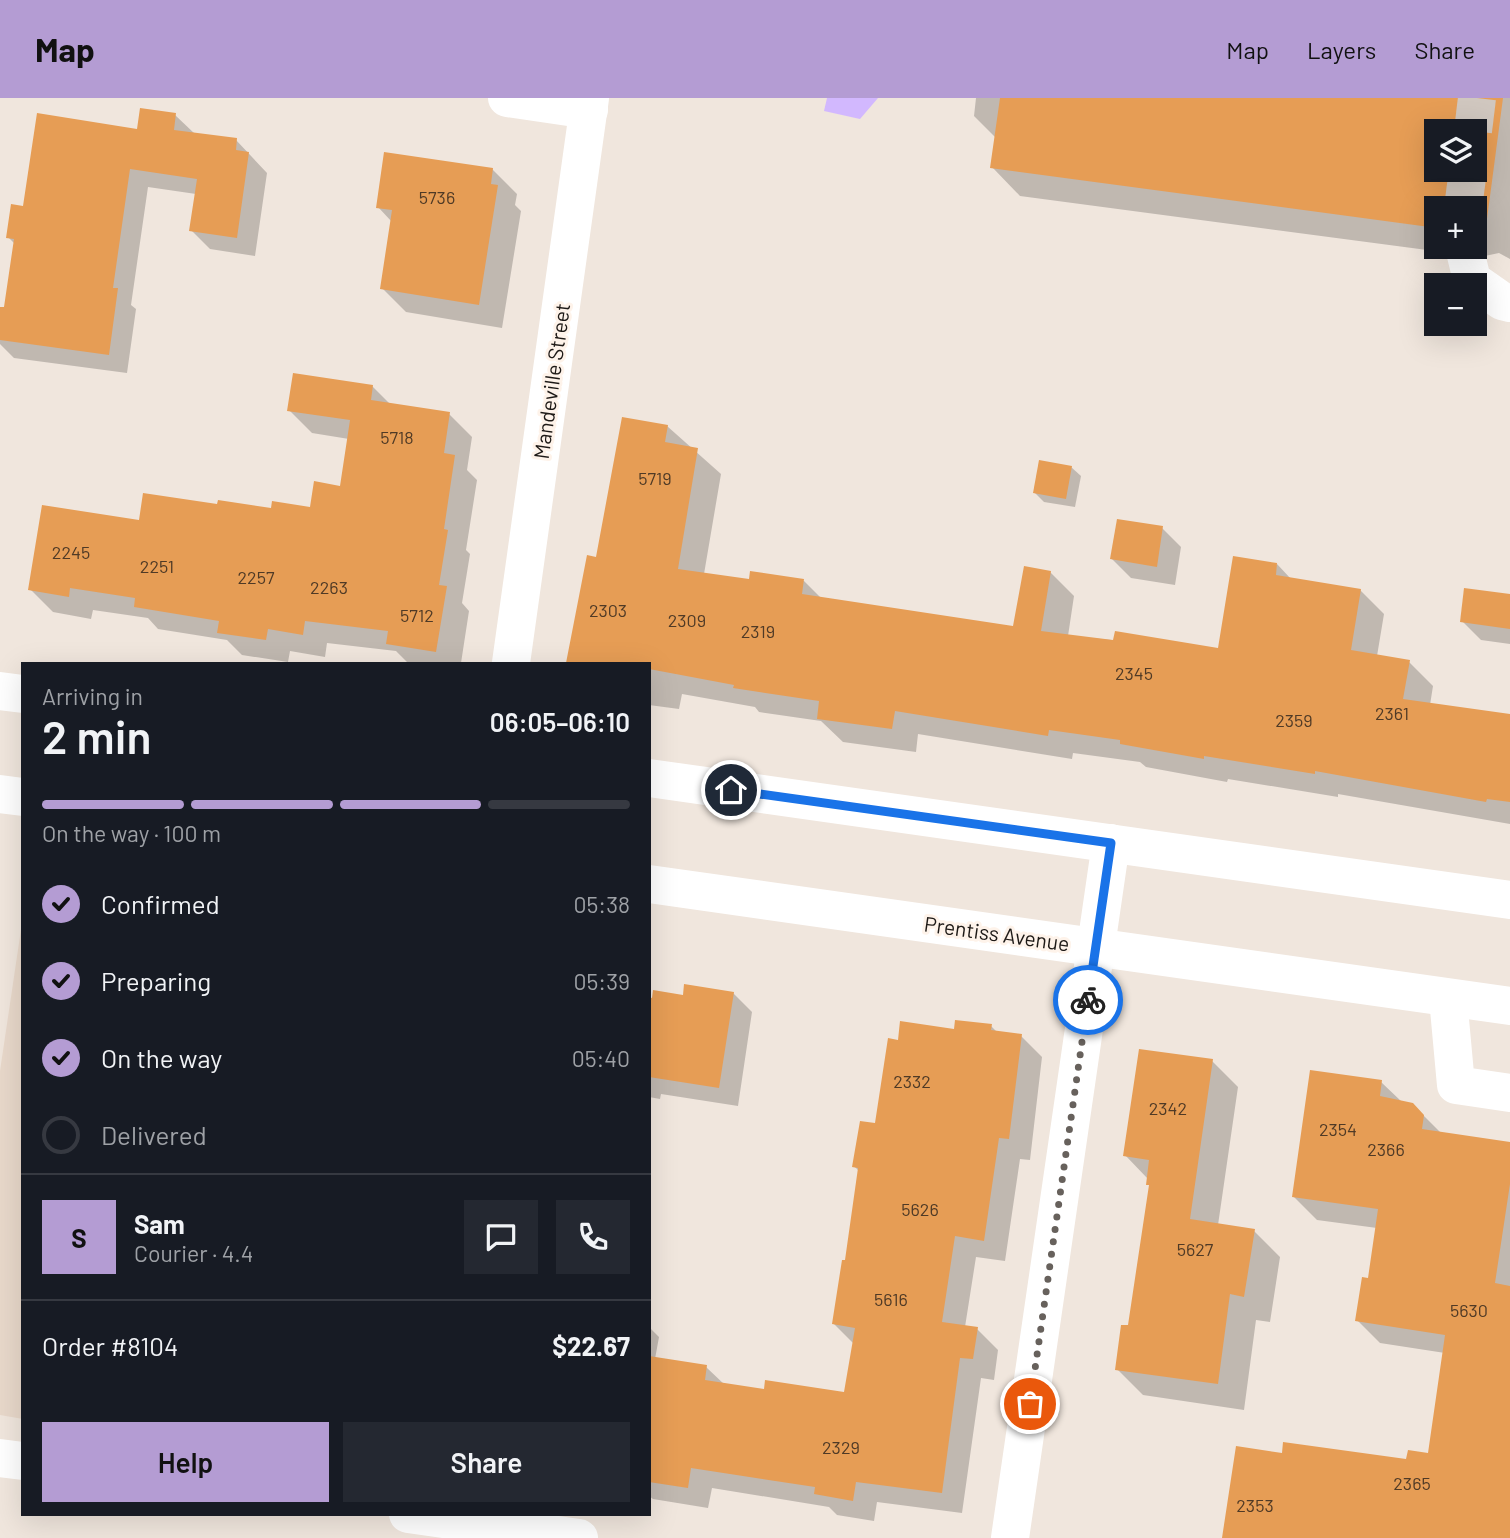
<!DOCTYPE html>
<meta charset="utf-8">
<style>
body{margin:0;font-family:Barlow,sans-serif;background:#242831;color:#f1f3f6;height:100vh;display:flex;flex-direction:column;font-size:26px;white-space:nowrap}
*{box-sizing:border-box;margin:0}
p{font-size:23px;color:#9ea1a6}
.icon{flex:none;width:38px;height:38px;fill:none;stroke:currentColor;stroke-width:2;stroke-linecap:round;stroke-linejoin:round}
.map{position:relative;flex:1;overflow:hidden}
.drawer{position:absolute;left:21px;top:564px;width:630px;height:854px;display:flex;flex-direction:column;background:#171b24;border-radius:0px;box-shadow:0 7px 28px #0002}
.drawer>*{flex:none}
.buttons{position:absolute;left:1424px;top:21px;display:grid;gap:14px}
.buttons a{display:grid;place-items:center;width:63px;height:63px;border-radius:0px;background:#171b24;box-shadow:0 7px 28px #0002;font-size:35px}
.pin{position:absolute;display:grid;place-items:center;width:60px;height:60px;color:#fff;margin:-30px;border:4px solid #fff;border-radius:50%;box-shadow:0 2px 7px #0007}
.courier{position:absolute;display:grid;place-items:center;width:70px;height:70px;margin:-35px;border:5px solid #1a73e8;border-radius:50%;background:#fff;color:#222;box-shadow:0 2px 9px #0007}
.head em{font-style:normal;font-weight:600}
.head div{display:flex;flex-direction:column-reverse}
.head{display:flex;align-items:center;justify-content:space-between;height:119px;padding:0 21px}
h1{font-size:46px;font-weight:600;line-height:52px}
.bar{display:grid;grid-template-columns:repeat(4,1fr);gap:10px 7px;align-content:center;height:84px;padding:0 21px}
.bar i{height:9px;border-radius:5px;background:#363941}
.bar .selected{background:#b49cd3}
.bar p{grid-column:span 4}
.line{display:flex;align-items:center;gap:18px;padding:0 21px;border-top:2px solid #363941}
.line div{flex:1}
.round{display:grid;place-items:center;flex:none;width:74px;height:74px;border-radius:0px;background:#242831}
ol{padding:0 21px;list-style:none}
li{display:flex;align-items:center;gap:21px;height:77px}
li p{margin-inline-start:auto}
li .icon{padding:7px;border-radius:50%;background:#b49cd3;color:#111;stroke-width:4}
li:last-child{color:#9ea1a6}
li i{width:38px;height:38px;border:4px solid #363941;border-radius:50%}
.cta{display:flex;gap:14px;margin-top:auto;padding:14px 21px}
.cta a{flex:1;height:80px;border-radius:0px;background:#b49cd3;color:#111;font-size:28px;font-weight:600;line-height:80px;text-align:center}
.cta a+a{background:#242831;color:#f1f3f6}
header{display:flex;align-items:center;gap:42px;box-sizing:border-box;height:98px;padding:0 35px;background:#b49cd3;color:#111}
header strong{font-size:33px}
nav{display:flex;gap:38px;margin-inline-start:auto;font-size:24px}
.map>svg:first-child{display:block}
</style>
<header>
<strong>Map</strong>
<nav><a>Map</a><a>Layers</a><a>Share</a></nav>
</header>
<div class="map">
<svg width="1510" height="1440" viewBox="0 0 1510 1440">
<rect width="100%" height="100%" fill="#f0e6dd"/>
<path fill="#e8d8ca" d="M 23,818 L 23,1321 L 0,1317 L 0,973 Z"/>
<path fill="#d2b8fe" d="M 827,0 L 878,0 L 860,21 L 824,13 Z"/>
<g fill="#0003" fill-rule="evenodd">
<path d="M 976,0 L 1510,0 L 1510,161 L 1499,155 L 1480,159 L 1020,98 L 992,69 L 996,40 L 974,18 ZM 1437,33 L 1475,33 L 1475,72 L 1437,72 ZM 1437,110 L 1475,110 L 1475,149 L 1437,149 Z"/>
<path d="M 175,17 L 195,36 L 236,42 L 267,75 L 255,158 L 210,151 L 191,132 L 196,96 L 148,89 L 131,207 L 136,211 L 127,275 L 14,260 L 0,246 L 0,211 L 5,211 L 15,146 L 8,139 L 25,109 L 138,33 Z"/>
<path d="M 492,71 L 517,96 L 515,107 L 521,113 L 502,230 L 406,214 L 382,190 L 392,124 L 378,109 Z"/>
<path d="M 372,288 L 391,307 L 449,316 L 472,339 L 467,372 L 477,382 L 466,452 L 470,456 L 462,505 L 469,513 L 461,565 L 408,565 L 396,553 L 327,545 L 325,559 L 290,553 L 288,564 L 242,557 L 227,542 L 158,531 L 148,520 L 93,512 L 91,521 L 53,514 L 30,491 L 140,424 L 219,408 L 273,412 L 311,411 L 341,390 L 349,341 L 312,335 L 289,312 Z"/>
<path d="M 667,328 L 721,376 L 704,476 L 750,483 L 804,483 L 822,501 L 1014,530 L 1050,474 L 1074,498 L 1068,538 L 1220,552 L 1277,466 L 1291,481 L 1360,492 L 1384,516 L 1377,558 L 1409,564 L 1433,588 L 1430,607 L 1510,618 L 1510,726 L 1338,696 L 1338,699 L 1228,681 L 1227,684 L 1146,669 L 1140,664 L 1073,655 L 1072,661 L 918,636 L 916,654 L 843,644 L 821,623 L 759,614 L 755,609 L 682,596 L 679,611 L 649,607 L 649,565 L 568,565 L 588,459 L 597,461 Z"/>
<path d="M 1071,369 L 1081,378 L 1075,409 L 1044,404 L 1035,395 Z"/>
<path d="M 1162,430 L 1181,449 L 1175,487 L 1131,480 L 1112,461 Z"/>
<path d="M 1510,498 L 1510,546 L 1481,542 L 1462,523 Z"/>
<path d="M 733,895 L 752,914 L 738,1008 L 661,996 L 660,1001 L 649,999 L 649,901 Z"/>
<path d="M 991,928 L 998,935 L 1021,938 L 1042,959 L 1030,1062 L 1020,1061 L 1005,1163 L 976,1159 L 965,1229 L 977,1231 L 998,1252 L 994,1282 L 981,1280 L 962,1415 L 877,1404 L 874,1423 L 837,1417 L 829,1409 L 712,1390 L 708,1410 L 653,1401 L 649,1398 L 649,1229 L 659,1239 L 655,1261 L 706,1269 L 725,1287 L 765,1293 L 846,1296 L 854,1246 L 834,1226 L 846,1164 L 859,1073 L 854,1068 L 876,1027 L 899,944 Z"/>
<path d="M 1212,963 L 1238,989 L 1218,1127 L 1254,1133 L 1280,1159 L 1270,1224 L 1256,1222 L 1244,1312 L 1143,1297 L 1117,1271 L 1129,1229 L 1151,1089 L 1148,1081 L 1125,1057 Z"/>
<path d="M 1381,984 L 1402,1004 L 1412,1006 L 1441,1035 L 1510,1046 L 1510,1440 L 1223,1440 L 1408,1363 L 1430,1357 L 1445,1255 L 1380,1245 L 1357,1222 L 1369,1182 L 1377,1130 L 1317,1122 L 1294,1099 Z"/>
</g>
<g fill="#e69d55" fill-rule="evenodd">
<path d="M 1000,0 L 1503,0 L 1485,136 L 1475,131 L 1475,110 L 1437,110 L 1437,130 L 990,70 ZM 1437,33 L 1475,33 L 1475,72 L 1437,72 Z"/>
<path d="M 140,10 L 176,15 L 174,32 L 237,40 L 236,52 L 249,54 L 237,140 L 189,133 L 197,81 L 130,71 L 113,190 L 118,190 L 109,257 L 0,242 L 0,209 L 4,209 L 14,141 L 6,140 L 11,106 L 23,108 L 37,15 L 137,31 Z"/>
<path d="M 384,54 L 493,70 L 491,86 L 498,87 L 479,207 L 380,191 L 392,112 L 376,110 Z"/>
<path d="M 293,275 L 373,287 L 371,302 L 450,314 L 444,355 L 455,357 L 444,431 L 448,432 L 439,487 L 447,488 L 436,554 L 386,546 L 388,533 L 305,523 L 303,537 L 268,531 L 266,542 L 217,535 L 219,523 L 134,509 L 135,500 L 70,490 L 69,499 L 28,492 L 42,407 L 139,422 L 143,395 L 217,406 L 218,402 L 271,410 L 272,403 L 310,409 L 314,383 L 340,388 L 350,322 L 287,313 Z"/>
<path d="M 622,319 L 668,327 L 665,344 L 698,350 L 678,471 L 749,481 L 750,473 L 804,481 L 802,496 L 1013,528 L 1024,468 L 1051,473 L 1041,533 L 1113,542 L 1115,533 L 1218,550 L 1233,458 L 1277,465 L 1276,477 L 1361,491 L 1351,552 L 1410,562 L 1403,601 L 1510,616 L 1510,704 L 1487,701 L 1486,704 L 1315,673 L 1315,676 L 1204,658 L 1204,661 L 1120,646 L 1120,642 L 1049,632 L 1048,638 L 895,613 L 892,631 L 817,621 L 819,603 L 733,590 L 734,587 L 649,571 L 649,565 L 566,565 L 587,457 L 596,459 Z"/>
<path d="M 1039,362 L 1072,368 L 1066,401 L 1033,395 Z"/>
<path d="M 1117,421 L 1163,428 L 1157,469 L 1110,461 Z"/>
<path d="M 1464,490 L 1510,496 L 1510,531 L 1460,524 Z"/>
<path d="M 684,886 L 734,894 L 719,990 L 649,979 L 649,899 L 652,900 L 653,892 L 683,897 Z"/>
<path d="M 955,922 L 992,926 L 991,932 L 1022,936 L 1009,1041 L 999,1040 L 984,1143 L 955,1138 L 942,1224 L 978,1229 L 973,1261 L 960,1260 L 942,1395 L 856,1384 L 853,1403 L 814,1396 L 815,1389 L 691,1370 L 688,1390 L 649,1384 L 649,1258 L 707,1267 L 705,1282 L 764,1291 L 765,1282 L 844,1294 L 855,1230 L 832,1226 L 842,1162 L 845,1162 L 858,1070 L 852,1069 L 860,1023 L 875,1025 L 888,940 L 898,942 L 900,923 L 954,931 Z"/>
<path d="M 1139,951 L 1213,961 L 1190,1121 L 1255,1131 L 1244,1199 L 1230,1196 L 1218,1286 L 1115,1272 L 1121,1227 L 1128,1227 L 1149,1087 L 1146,1087 L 1149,1062 L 1123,1058 Z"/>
<path d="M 1310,972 L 1382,982 L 1380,998 L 1413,1005 L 1424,1017 L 1422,1031 L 1510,1044 L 1510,1086 L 1495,1185 L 1510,1188 L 1510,1440 L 1222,1440 L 1236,1348 L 1282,1355 L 1283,1344 L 1406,1361 L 1408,1352 L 1428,1355 L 1445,1237 L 1355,1223 L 1362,1179 L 1368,1180 L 1378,1111 L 1292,1099 Z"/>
</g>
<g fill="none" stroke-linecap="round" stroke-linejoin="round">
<g stroke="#d0c7bf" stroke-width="38" stroke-dasharray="38 19" stroke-linecap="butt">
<path d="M 1473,33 L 1477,0"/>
<path d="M 1463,110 L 1468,72"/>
</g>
<g stroke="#fff" stroke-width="38">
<path d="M 507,0 L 589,12"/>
<path d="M 1464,149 L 1472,182 L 1502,203 L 1510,205"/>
<path d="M 511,565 L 590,0"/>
<path d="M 0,593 L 23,596"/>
<path d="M 649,680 L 1510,802"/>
<path d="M 0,696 L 23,699"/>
<path d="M 649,786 L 1510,908"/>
<path d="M 1448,900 L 1456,987 L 1510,995"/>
<path d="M 0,1360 L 23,1363"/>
<path d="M 408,1416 L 579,1440"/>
<path d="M 1010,1440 L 1111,745"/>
</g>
</g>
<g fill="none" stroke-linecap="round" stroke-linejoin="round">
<path stroke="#67615c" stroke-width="7" stroke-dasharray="0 12.6" d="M 1030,1306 L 1088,902"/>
<path stroke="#1a73e8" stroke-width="9" d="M 731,692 L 1111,745 L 1088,902"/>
</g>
<g text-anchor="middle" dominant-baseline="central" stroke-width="6" stroke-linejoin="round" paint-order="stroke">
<g font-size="18" fill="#4f3a26">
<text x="437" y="99">5736</text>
<text x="397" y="339">5718</text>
<text x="655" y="380">5719</text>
<text x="71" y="454">2245</text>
<text x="157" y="468">2251</text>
<text x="256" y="479">2257</text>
<text x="329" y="489">2263</text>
<text x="608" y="512">2303</text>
<text x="417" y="517">5712</text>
<text x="687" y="522">2309</text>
<text x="758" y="533">2319</text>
<text x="1134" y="575">2345</text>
<text x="1392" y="615">2361</text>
<text x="1294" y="622">2359</text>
<text x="912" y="983">2332</text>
<text x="1168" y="1010">2342</text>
<text x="1338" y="1031">2354</text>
<text x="1386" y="1051">2366</text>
<text x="920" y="1111">5626</text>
<text x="1195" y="1151">5627</text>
<text x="891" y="1201">5616</text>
<text x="1469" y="1212">5630</text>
<text x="841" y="1349">2329</text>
<text x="1412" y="1385">2365</text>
<text x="1255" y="1407">2353</text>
</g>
<g font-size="21" fill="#1d1916" stroke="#fef3ea">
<text transform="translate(551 283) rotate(-82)">Mandeville Street</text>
<text transform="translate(997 835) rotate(8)">Prentiss Avenue</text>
</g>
</g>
</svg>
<div class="buttons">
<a><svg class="icon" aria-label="layers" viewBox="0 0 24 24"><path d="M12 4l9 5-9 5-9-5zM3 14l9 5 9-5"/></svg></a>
<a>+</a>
<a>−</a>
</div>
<div class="pin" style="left:1030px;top:1306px;background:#ea580c"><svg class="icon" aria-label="bag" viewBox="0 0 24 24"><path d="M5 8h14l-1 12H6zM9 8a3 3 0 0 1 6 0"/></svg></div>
<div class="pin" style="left:731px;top:692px;background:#1f2937"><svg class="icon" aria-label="home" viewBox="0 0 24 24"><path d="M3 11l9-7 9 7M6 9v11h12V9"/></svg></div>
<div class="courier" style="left:1088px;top:902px"><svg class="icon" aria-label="bike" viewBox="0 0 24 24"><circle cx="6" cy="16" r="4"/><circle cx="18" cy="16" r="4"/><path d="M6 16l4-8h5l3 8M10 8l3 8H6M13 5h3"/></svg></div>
<section class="drawer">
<div class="head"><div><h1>2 min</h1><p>Arriving in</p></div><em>06:05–06:10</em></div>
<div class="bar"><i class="selected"></i><i class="selected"></i><i class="selected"></i><i></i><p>On the way · 100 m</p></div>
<ol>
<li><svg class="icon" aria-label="check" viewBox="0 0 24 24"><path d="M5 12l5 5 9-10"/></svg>Confirmed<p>05:38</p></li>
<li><svg class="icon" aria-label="check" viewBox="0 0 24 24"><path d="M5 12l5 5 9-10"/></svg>Preparing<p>05:39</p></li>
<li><svg class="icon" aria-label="check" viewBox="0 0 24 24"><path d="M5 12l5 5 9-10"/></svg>On the way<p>05:40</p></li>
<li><i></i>Delivered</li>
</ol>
<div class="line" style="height:126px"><b class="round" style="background:#b49cd3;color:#111">S</b><div><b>Sam</b><p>Courier · 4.4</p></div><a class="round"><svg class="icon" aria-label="chat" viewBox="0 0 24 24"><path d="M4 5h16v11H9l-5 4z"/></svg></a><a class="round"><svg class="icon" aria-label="phone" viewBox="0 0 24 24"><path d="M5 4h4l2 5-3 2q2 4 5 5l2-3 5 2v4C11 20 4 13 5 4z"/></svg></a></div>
<div class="line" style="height:91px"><div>Order #8104</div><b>$22.67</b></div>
<div class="cta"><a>Help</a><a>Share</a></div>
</section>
</div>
